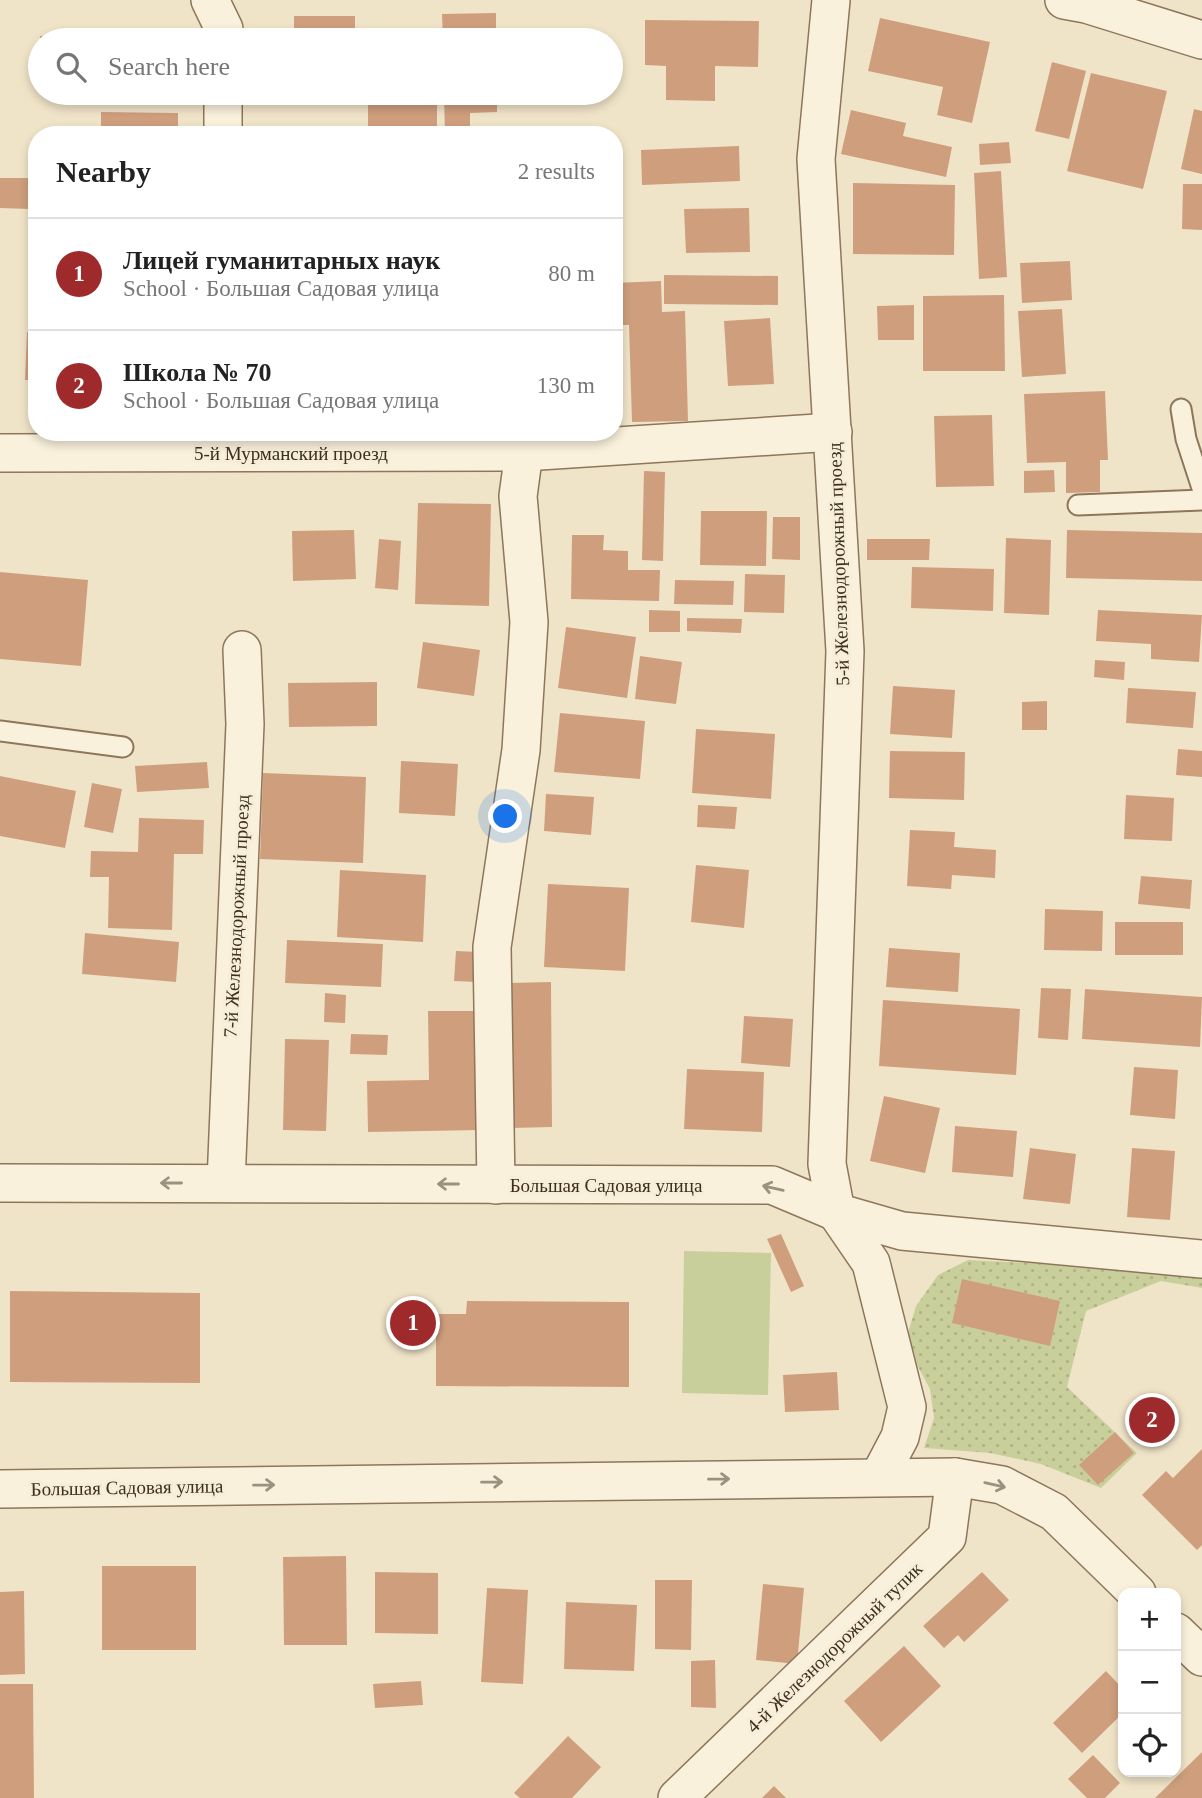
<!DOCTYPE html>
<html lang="en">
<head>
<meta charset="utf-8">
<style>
	body { margin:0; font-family:Georgia,serif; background:#f6f6f6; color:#222 }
	.controls { position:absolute; right:21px; bottom:21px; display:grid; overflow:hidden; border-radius:14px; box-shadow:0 4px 10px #0003 }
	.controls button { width:63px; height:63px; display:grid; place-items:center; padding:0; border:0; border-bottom:2px solid #e0e0e0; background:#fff; color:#222; font:35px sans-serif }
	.you { position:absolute; left:506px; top:817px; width:24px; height:24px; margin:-18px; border:5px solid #fff; border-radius:50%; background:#1a73e8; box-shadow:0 0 0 10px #1a73e833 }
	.badge { display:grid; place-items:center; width:46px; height:46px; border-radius:50%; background:#9e2a2b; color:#fff; font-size:23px; font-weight:700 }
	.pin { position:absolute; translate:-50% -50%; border:4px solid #fff; box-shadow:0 2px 7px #0006 }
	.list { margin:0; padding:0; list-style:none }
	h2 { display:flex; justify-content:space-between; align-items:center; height:91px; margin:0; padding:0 28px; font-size:30px }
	h2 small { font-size:23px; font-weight:400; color:#767676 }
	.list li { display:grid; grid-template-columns:46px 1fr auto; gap:21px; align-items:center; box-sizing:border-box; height:112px; padding:0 28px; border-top:2px solid #e0e0e0 }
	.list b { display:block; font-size:26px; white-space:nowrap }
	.list p { margin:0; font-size:23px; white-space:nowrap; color:#767676 }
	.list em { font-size:23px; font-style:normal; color:#767676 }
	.icon { flex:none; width:38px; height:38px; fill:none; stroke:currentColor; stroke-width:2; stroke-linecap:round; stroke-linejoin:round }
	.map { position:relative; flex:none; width:1202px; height:1798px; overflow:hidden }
	.search { position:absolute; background:#fff; box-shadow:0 4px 10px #0003; left:28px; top:28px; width:595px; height:77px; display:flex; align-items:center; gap:18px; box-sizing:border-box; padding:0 24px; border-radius:38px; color:#767676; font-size:26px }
	.panel { position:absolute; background:#fff; box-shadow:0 4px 10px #0003; left:28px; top:126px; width:595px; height:315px; border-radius:28px }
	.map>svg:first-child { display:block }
	.grass { fill:url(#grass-dots) }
	.pitch { fill:#c9cf9b }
	.building { fill:#cf9f7d }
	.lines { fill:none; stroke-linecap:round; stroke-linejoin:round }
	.service-casing { stroke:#8d765c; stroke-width:23 }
	.minor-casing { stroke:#8d765c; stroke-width:40 }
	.service { stroke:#faf1dc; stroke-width:19 }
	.minor { stroke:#faf1dc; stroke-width:37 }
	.oneway { stroke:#9c907e }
	.labels { text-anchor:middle; stroke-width:6; stroke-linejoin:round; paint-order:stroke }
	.street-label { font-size:19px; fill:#3d2e20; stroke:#f7eed8 }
</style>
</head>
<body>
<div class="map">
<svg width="1202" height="1798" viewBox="0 0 1202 1798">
	<defs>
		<pattern id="grass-dots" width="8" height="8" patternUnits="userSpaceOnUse" patternTransform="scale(1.75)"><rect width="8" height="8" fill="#c9cf9b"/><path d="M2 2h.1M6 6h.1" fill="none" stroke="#aeb285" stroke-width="1.8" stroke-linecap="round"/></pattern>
	</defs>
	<rect width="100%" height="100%" fill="#f0e4c8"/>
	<!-- grass -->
	<path class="grass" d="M968,1260L1178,1270L1202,1273V1288L1161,1281L1086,1311L1067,1387L1137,1453L1101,1488L1041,1464L990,1453L924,1448L934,1418L930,1389L905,1343L916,1306L938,1275Z"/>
	<!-- pitch -->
	<path class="pitch" d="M684,1251L771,1253L768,1395L682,1393Z"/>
	<!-- building -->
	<g class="building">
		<path d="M496,13V40H443L442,14Z"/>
		<rect x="294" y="16" width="61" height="24"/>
		<path d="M880,18L990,42L972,123L937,115L943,87L868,71Z"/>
		<path d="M645,20L759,21L758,67L715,66V101L666,100V66L645,65Z"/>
		<path d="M129,34V40H40V36Z"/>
		<path d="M1052,62L1086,71L1069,139L1035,131Z"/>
		<path d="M1091,73L1167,91L1143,189L1067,171Z"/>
		<rect x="294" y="93" width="61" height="7"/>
		<rect x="368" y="93" width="69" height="42"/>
		<path d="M444,93H497V112L470,113V135H445Z"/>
		<path d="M1194,109L1202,111V174L1181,169Z"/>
		<path d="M851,110L906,123L903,136L952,147L946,177L841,154Z"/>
		<path d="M101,112L178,113V135H101Z"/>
		<path d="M1009,142L1011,163L980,165L979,144Z"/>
		<path d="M739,146L740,181L642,185L641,150Z"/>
		<path d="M1001,171L1007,277L979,279L974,173Z"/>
		<path d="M0,178H29V209L0,208Z"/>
		<path d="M853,183L955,185L954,255L853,254Z"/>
		<path d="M1183,184H1202V230L1182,229Z"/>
		<path d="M749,208L750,252L686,253L684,209Z"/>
		<path d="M29,253H37V272L29,273Z"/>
		<path d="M1070,261L1072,300L1022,303L1020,263Z"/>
		<path d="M664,275L778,276V305L664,304Z"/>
		<path d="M661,281L662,312L685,311L688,421L632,422L629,325H614V283Z"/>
		<path d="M1004,295L1005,371H923V296Z"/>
		<path d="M914,305V340H878L877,306Z"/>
		<path d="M1062,309L1066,374L1022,377L1018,311Z"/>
		<path d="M770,318L774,384L728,386L724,321Z"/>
		<path d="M27,332H37V380H25Z"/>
		<path d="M1105,391L1108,460H1100V492L1066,493V462L1027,463L1024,394Z"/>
		<path d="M992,415L994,486L936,487L934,416Z"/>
		<path d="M1054,470L1055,492L1024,493V471Z"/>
		<path d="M644,471L665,472L663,561L642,560Z"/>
		<path d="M418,503L491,504L489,606L415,604Z"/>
		<path d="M701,511H767L766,566L700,565Z"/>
		<path d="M773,517H800V560L772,559Z"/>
		<path d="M354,530L356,579L293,581L292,531Z"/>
		<path d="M1067,530L1202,533V581L1066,578Z"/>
		<path d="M572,535H604L603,550L628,551V570H660L659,601L571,599Z"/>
		<path d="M1006,538L1051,540L1049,615L1004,613Z"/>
		<path d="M379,539L401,541L398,590L375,588Z"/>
		<path d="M867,539H930L929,560H867Z"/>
		<path d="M912,567L994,569L993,611L911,608Z"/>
		<path d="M0,572L88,580L81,666L0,659Z"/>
		<path d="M745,574L785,575L784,613L744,612Z"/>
		<path d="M675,580L734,581L733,605L674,604Z"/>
		<path d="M649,610L680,611V632H649Z"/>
		<path d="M1098,610L1202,615L1199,662L1151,659V644L1096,641Z"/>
		<path d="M687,618L742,619L741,633L687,631Z"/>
		<path d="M566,627L636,637L627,698L558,688Z"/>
		<path d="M423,642L480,650L474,696L417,688Z"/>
		<path d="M640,656L682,662L676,704L635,699Z"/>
		<path d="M1095,660L1125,662L1124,680L1094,677Z"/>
		<path d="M377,682V726L289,727L288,683Z"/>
		<path d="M893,686L955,690L952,738L890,734Z"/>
		<path d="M1128,688L1196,692L1193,728L1126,723Z"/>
		<path d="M1047,701V730H1022V702Z"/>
		<path d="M560,713L645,721L640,779L554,772Z"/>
		<path d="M696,729L775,734L771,799L692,793Z"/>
		<path d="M1178,749L1202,751V777L1176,775Z"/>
		<path d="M890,751L965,752L964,800L889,798Z"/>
		<path d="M401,761L458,764L455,816L399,813Z"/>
		<path d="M207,762L209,788L137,792L135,766Z"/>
		<path d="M263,773L366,777L363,863L260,859Z"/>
		<path d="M0,776L76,791L65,848L0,836Z"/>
		<path d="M92,783L122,789L113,833L84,827Z"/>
		<path d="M546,794L594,797L591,835L544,831Z"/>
		<path d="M1126,795L1174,798L1172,841L1124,839Z"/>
		<path d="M698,805L737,807L735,829L697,827Z"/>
		<path d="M139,818L204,820L203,854H174L172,930L108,928L109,877H90L91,851L138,852Z"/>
		<path d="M910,830L955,832L954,847L996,850L995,878L952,875L951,889L907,886Z"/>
		<path d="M696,865L749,870L744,928L691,922Z"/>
		<path d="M340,870L426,875L423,942L337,937Z"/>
		<path d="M1141,876L1192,880L1190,909L1138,904Z"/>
		<path d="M548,884L629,888L625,971L544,967Z"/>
		<path d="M1045,909L1103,911L1102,951L1044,950Z"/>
		<rect x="1115" y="922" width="68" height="33"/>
		<path d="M85,933L179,942L176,982L82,974Z"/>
		<path d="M287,940L383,944L381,987L285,983Z"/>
		<path d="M889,948L960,953L958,992L886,987Z"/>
		<path d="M456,951L479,952L476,982L454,981Z"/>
		<path d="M551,982L552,1127L511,1128L509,983Z"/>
		<path d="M1041,988L1071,989L1068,1040L1038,1038Z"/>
		<path d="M1085,989L1202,997L1200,1047L1082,1039Z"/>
		<path d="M325,993L346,995L345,1023L324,1022Z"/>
		<path d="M883,1000L1020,1009L1016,1075L879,1066Z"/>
		<path d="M428,1011H480L482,1130L368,1132L367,1081L429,1080Z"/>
		<path d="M744,1016L793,1019L790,1067L741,1063Z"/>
		<path d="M351,1034L388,1035L387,1055L350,1054Z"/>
		<path d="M285,1039L329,1040L326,1131L283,1130Z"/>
		<path d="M1134,1067L1178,1070L1175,1119L1130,1115Z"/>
		<path d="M687,1069L764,1072L762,1132L684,1129Z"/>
		<path d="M884,1096L940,1108L925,1173L870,1161Z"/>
		<path d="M955,1126L1017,1131L1013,1177L952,1172Z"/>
		<path d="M1030,1148L1076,1154L1070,1204L1023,1199Z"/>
		<path d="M1132,1148L1175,1151L1170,1220L1127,1217Z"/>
		<path d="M781,1234L804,1286L791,1292L767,1239Z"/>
		<path d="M962,1279L1060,1301L1050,1346L952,1323Z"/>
		<path d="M10,1291L200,1293V1383L10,1382Z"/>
		<path d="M467,1301L629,1302V1387L436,1386V1314H466Z"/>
		<path d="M837,1372L839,1410L785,1412L783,1375Z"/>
		<path d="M1115,1432L1134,1453L1098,1485L1079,1465Z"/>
		<path d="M1202,1449V1545L1197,1550L1142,1495L1166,1471L1173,1478Z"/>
		<path d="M346,1556L347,1645H284L283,1557Z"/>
		<rect x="102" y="1566" width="94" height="84"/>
		<path d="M375,1572L438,1573V1634L375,1633Z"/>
		<path d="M982,1572L1009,1600L964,1642L958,1635L944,1648L923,1626Z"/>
		<path d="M655,1580H692L691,1650L655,1649Z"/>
		<path d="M763,1584L804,1588L797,1664L756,1660Z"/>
		<path d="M487,1588L528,1590L523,1684L481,1682Z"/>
		<path d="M24,1591L25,1674L0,1675V1592Z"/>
		<path d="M566,1602L637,1605L634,1671L564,1669Z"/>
		<path d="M904,1646L941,1686L881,1742L844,1701Z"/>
		<path d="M715,1660L716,1708L691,1707V1661Z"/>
		<path d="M1106,1671L1123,1689V1713L1082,1753L1053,1723Z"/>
		<path d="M421,1681L423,1705L375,1708L373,1684Z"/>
		<path d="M0,1684H33L34,1798H0Z"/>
		<path d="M568,1736L601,1767L572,1798H520L514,1793Z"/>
		<path d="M1202,1752V1798H1155Z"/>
		<path d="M1093,1755L1120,1783L1105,1798H1087L1068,1779Z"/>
		<path d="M774,1786L786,1798H762Z"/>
	</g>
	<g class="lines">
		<!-- service casing -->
		<g class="service-casing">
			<g id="service">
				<path d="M1181,409L1186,439L1202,488"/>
				<path d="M1078,505L1202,500"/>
				<path d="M0,731L123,747"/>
			</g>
		</g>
		<!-- minor casing -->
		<g class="minor-casing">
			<g id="minor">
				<path d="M210,0L224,29L223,40"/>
				<path d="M831,0L816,159L845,651L827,1164L836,1212L871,1263L907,1407L900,1437L879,1477"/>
				<path d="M1064,0L1086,4L1202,40"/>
				<path d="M223,135V93"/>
				<path d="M0,453L524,452L833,432"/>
				<path d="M0,1183L772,1185L836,1212L902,1231L1202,1259"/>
				<path d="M226,1183L245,724L242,650"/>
				<path d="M496,1185L492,947L521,750L529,622L518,496L524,452"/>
				<path d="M0,1489L955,1477L1002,1485L1054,1512L1137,1593"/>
				<path d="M1176,1632L1202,1657"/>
				<path d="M677,1798L947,1537L955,1477"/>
			</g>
		</g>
		<!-- service -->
		<use href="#service" class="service"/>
		<!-- minor -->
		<use href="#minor" class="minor"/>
	</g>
	<!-- one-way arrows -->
	<defs><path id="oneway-shaft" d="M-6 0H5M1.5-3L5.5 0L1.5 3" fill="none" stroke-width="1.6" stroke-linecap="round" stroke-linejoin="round" transform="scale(1.75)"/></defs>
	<g class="oneway">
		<use href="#oneway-shaft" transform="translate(171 1183) rotate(-180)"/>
		<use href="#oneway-shaft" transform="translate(448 1184) rotate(-180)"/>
		<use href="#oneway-shaft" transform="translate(773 1188) rotate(-167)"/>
		<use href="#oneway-shaft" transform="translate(719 1479) rotate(-1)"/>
		<use href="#oneway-shaft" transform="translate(492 1482) rotate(-1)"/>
		<use href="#oneway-shaft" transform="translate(264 1485) rotate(-1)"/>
		<use href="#oneway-shaft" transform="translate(995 1485) rotate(13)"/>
	</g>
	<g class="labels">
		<!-- street labels -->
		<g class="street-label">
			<text x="291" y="460">5-й Мурманский проезд</text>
			<text transform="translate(838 564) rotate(-92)" y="7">5-й Железнодорожный проезд</text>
			<text transform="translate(236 916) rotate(-87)" y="7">7-й Железнодорожный проезд</text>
			<text x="606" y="1192">Большая Садовая улица</text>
			<text transform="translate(127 1487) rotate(-1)" y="7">Большая Садовая улица</text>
			<text transform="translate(834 1647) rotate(-44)" y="7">4-й Железнодорожный тупик</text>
		</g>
	</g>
</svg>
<div class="controls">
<button>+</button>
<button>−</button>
<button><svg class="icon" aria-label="locate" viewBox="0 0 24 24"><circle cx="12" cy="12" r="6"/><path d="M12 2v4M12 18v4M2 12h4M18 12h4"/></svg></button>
</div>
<div class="you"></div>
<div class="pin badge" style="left:413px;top:1323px">1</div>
<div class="pin badge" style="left:1152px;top:1420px">2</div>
<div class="search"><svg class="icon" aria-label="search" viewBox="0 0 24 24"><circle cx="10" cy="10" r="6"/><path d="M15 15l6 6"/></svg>Search here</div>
<section class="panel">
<h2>Nearby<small>2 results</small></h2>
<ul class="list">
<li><span class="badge">1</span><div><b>Лицей гуманитарных наук</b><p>School · Большая Садовая улица</p></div><em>80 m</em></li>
<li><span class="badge">2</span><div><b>Школа № 70</b><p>School · Большая Садовая улица</p></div><em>130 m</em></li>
</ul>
</section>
</div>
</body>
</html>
